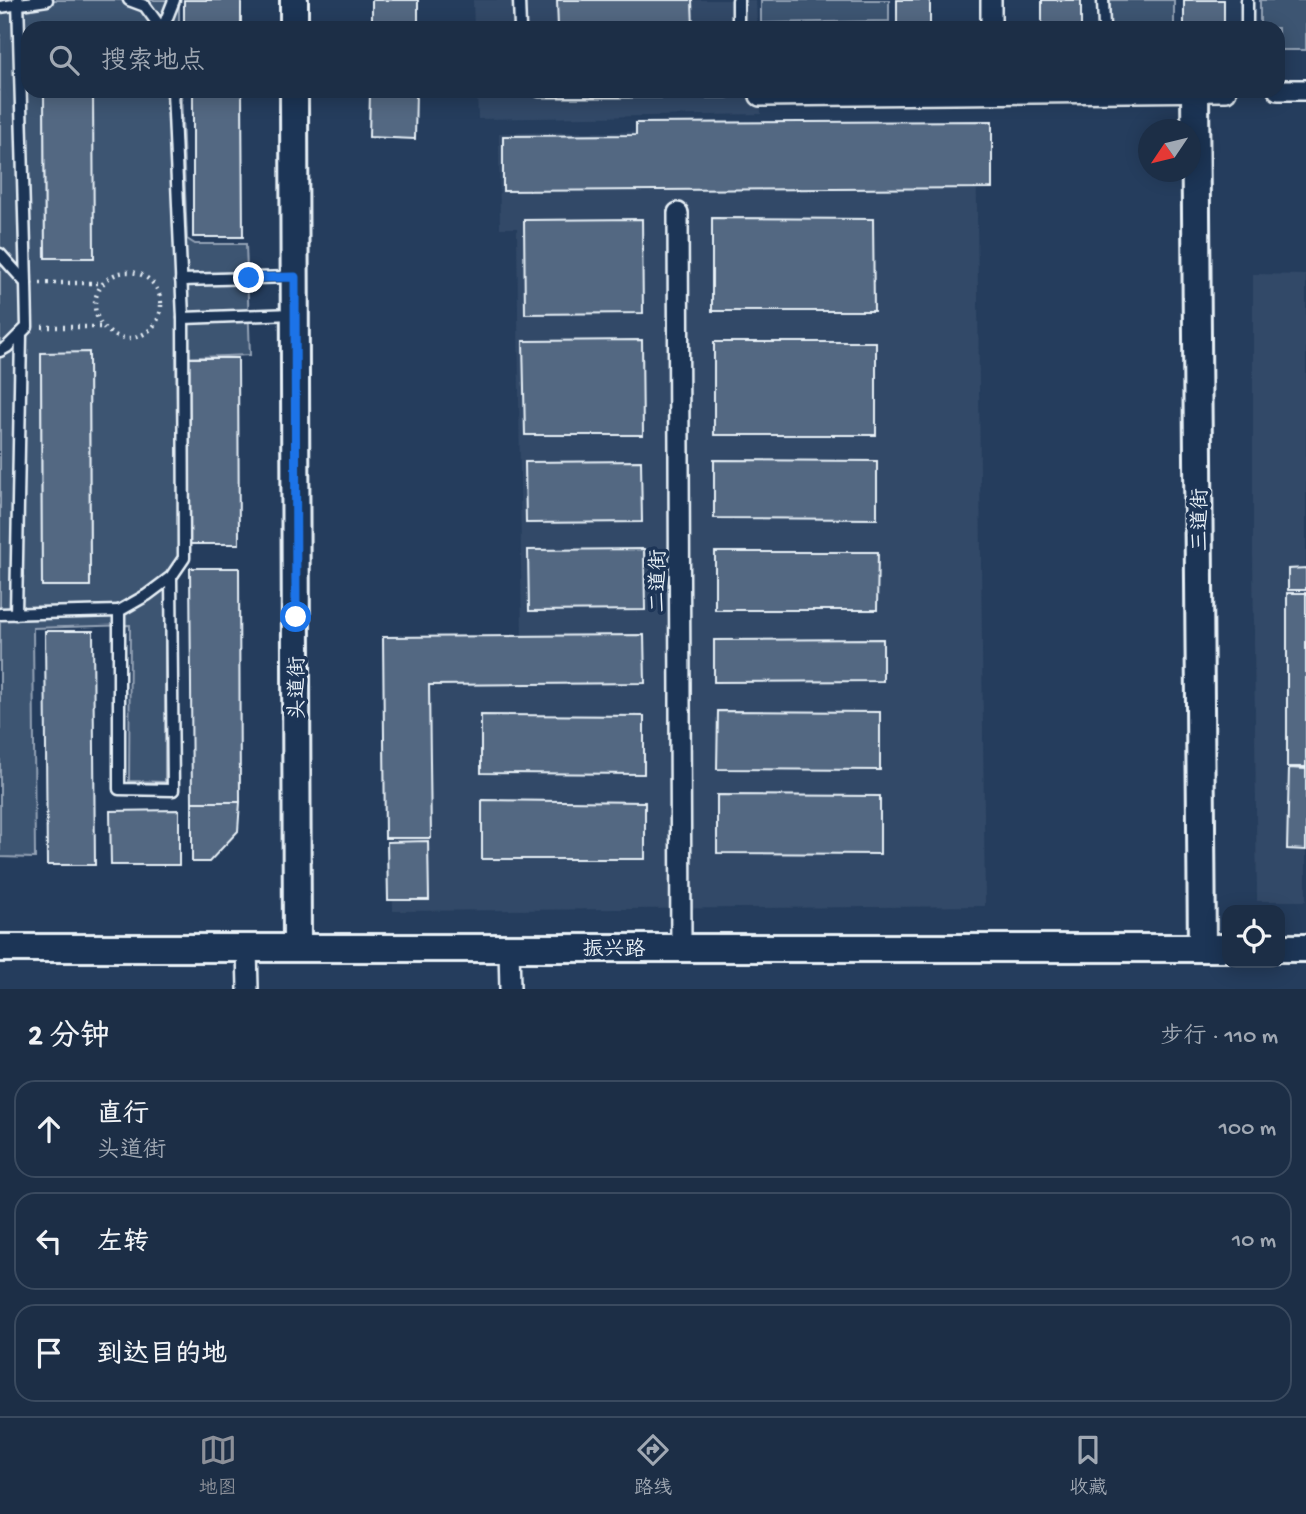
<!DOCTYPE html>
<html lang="zh">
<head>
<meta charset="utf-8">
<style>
	body { margin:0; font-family:"Gochi Hand","LXGW WenKai TC",sans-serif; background:#293a51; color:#f1f3f6 }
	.controls { position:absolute; right:21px; bottom:21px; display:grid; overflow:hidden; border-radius:14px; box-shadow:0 4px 18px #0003 }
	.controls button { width:63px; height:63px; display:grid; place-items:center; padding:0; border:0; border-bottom:2px solid #3a4a5f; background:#1c2e46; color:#f1f3f6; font:35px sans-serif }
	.compass { position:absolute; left:1138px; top:119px; width:63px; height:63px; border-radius:50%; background:#1c2e46; box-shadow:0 4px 18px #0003; rotate:235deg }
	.stop { position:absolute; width:21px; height:21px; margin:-16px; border:5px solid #1a73e8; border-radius:50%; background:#fff }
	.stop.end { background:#1a73e8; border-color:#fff; box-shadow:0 2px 7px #0008 }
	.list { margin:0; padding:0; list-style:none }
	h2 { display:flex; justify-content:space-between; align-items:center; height:91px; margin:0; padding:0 28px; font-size:30px }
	h2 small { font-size:23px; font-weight:400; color:#a0a8b3 }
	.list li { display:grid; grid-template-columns:46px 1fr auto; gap:21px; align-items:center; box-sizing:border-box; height:98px; margin:0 14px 14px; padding:0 14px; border:2px solid #3a4a5f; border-radius:21px }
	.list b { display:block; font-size:26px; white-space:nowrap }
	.list p { margin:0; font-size:23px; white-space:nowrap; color:#a0a8b3 }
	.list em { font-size:23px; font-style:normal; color:#a0a8b3 }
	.icon { flex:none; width:38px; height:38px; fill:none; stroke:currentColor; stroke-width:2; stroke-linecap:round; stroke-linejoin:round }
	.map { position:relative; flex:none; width:1306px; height:989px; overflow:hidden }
	.search { position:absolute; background:#1c2e46; box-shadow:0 4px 18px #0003; left:21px; right:21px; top:21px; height:77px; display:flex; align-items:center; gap:18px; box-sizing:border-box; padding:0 24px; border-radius:21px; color:#a0a8b3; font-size:26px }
	.sheet { height:427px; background:#1c2e46 }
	nav { display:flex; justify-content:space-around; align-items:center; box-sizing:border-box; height:98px; border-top:2px solid #3a4a5f; background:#1c2e46; font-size:19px; color:#a0a8b3 }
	nav a { display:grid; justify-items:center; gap:4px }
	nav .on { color:#8c9099 }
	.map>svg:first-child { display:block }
	.built { fill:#334a68 }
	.green { fill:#3e5472; stroke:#93a2b5; stroke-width:2; fill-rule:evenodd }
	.building { fill:#536782; stroke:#e8f1f8; stroke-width:2 }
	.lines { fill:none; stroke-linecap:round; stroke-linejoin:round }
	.lane-casing { stroke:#e8f1f8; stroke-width:15 }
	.street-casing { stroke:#e8f1f8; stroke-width:24 }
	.secondary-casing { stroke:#e8f1f8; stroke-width:32 }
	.path { stroke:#e8f1f8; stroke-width:4.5; stroke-dasharray:2 5; stroke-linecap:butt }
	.lane { stroke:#1d3557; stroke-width:10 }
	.street { stroke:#1d3557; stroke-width:19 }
	.secondary { stroke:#1d3557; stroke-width:26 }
	.route { stroke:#1a73e8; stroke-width:9 }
	.labels { text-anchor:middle; stroke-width:7; stroke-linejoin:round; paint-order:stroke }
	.street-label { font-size:21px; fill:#e8f1f8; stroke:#1d3557 }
</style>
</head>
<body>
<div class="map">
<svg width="1306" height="989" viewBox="0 0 1306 989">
	<rect width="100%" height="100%" fill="#253d5d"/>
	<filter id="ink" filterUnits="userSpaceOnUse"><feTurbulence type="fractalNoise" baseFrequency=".0143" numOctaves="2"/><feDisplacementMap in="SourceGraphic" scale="14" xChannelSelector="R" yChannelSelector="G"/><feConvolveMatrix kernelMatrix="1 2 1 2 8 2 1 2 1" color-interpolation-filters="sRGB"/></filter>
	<g filter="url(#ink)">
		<!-- built -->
		<g class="built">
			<path d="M473,0H756L757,28H474Z"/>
			<path d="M477,91H760L761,114L478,119Z"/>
			<path d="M976,128L985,906L393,911L389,642L522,640L517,228H500L499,133Z"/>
			<path d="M1253,274L1306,275V901H1257L1253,549Z"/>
		</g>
		<!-- green -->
		<g class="green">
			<path d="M0,0H179V28H92L91,25H45L44,28H28V91H44L45,258H93V91H181L187,239L195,244H246L250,355L176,358L179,552L165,593V782L129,781L130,625L33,628L35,858L0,857ZM41,353H89L90,586L42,585Z"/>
			<path d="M761,0H889V21L761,23Z"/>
			<rect x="1110" y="0" width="64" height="28"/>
			<path d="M1260,0H1306V50H1278V28H1260Z"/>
		</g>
		<!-- building -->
		<g class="building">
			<path d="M184,0H241V28L184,27Z"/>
			<rect x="372" y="0" width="46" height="28"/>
			<path d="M557,0H692L693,28H558Z"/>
			<rect x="897" y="0" width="33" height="28"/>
			<rect x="1042" y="0" width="39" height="28"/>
			<rect x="1184" y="0" width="40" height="28"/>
			<rect x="44" y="25" width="48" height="3"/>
			<path d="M44,91H93L94,258H45Z"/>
			<path d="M193,91H242L243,237H193Z"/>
			<path d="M370,91H416L415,139L369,137Z"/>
			<path d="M992,121V188L503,191V136L636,135V123Z"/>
			<path d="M712,218L873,219L874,311H712Z"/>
			<path d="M642,219L643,313L525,314L524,220Z"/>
			<path d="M642,340L643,435H525L523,341Z"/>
			<rect x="714" y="342" width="162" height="93"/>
			<path d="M89,352L90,586H42L41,353Z"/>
			<path d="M189,358H238L239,544H189Z"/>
			<path d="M714,460L877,461V519L714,518Z"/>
			<path d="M641,461L642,522L526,523L525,462Z"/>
			<path d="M644,549L645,610L529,611L528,550Z"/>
			<path d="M715,552H878L877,610H715Z"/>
			<path d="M190,568H239L240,802H192Z"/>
			<path d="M1306,568V590H1288V569Z"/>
			<rect x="1287" y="593" width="19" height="174"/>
			<path d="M45,631H93L95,865H47Z"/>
			<path d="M644,635L645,683L429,685L431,838H385L383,637Z"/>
			<path d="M883,639V681L714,682V640Z"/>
			<path d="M718,711L880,712V770L717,769Z"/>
			<path d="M481,715L644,716V774L481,773Z"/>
			<path d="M1289,768L1306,769V850L1287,849Z"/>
			<path d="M717,795L880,796V854L717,853Z"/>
			<path d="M482,800L645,802V859H482Z"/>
			<path d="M192,802H240L238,831L209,862H192Z"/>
			<path d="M179,810V865H111L110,811Z"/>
			<path d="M428,841L429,900H388L387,842Z"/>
		</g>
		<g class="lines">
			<!-- lane casing -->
			<g class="lane-casing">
				<g id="lane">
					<path d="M18,0L26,283"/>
					<path d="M129,0L145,6L161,28"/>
					<path d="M519,0L520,28"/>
					<path d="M738,0V28"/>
					<path d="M1103,0L1104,28"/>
					<path d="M1247,0V28"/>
					<path d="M0,7L47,0"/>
					<path d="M163,28L174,0"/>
					<path d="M539,91H727"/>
					<path d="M0,254L26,283L27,327L7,347L0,351"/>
					<path d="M181,280L292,277"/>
					<path d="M183,318L294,314"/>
					<path d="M171,577L173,790L119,789V611L147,595L171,577L184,558L183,318L173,91"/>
					<path d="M0,614L119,611"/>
					<path d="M16,614L21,334"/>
				</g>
			</g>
			<!-- street casing -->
			<g class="street-casing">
				<g id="street">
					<path d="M991,0V28"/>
					<path d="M1278,90H1306"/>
					<path d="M760,96L1226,91"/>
					<path d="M678,213L681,948"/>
					<path d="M247,948L248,989"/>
					<path d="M509,948L510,989"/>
				</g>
			</g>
			<!-- secondary casing -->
			<g class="secondary-casing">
				<g id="secondary">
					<path d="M294,0V28"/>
					<path d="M294,91L297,948"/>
					<path d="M1195,91L1202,948"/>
					<path d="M0,948H1227"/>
					<path d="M1280,948H1306"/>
				</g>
			</g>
			<!-- path -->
			<g class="path">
				<circle cx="128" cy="305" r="33"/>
				<path d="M40,283H101"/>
				<path d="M42,327H103"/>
			</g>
			<!-- lane -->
			<use href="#lane" class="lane"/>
			<!-- street -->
			<use href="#street" class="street"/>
			<!-- secondary -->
			<use href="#secondary" class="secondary"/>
		</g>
	</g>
	<g class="lines" filter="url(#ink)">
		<!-- route -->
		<path class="route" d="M249,278L295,277L296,617"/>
	</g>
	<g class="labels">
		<!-- street labels -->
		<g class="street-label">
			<text transform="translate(1199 520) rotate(-90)" y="7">三道街</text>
			<text transform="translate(657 581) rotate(-90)" y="7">二道街</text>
			<text transform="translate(296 688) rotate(-90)" y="7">头道街</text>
			<text x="614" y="955">振兴路</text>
		</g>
	</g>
</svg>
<div class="controls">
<button><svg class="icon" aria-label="locate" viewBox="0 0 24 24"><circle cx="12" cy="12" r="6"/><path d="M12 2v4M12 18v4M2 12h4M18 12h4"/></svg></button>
</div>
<svg class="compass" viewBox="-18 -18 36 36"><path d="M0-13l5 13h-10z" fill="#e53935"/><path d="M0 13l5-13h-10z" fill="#a0a8b3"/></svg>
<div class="stop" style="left:296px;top:617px"></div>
<div class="stop end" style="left:249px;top:278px"></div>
<div class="search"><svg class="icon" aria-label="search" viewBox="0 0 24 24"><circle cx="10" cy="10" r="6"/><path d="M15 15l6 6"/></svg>搜索地点</div>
</div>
<section class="sheet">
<h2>2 分钟<small>步行 · 110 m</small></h2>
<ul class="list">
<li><svg class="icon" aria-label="ahead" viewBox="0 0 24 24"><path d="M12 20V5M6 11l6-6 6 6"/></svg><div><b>直行</b><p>头道街</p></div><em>100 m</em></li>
<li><svg class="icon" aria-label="left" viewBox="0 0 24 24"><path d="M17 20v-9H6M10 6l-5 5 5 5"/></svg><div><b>左转</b></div><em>10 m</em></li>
<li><svg class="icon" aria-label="arrive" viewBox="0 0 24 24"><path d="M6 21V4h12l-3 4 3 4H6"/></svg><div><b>到达目的地</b></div></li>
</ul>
</section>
<nav>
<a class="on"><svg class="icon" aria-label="map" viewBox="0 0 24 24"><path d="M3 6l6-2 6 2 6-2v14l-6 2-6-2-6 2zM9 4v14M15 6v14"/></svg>地图</a>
<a><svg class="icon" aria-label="directions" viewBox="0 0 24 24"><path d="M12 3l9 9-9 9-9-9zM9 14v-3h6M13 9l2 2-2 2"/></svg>路线</a>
<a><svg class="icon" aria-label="saved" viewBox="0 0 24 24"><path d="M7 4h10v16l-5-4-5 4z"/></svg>收藏</a>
</nav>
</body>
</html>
